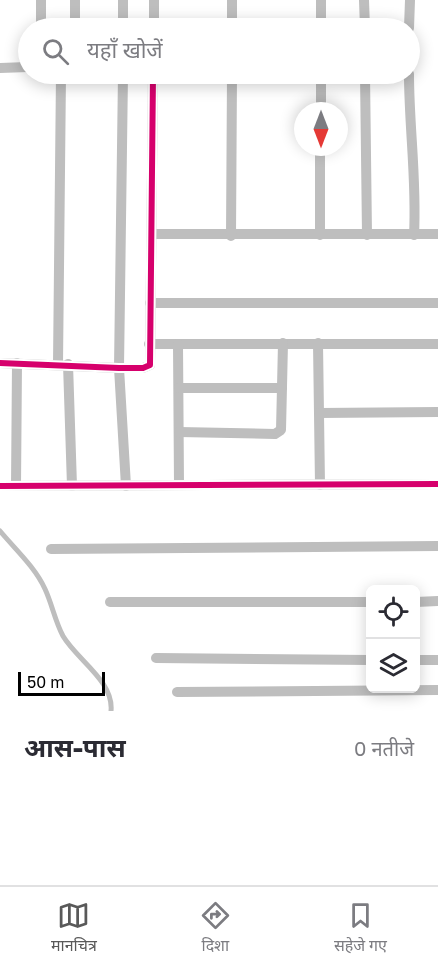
<!DOCTYPE html>
<html lang="hi">
<head>
<meta charset="utf-8">
<style>
	body { margin:0; font-family:"Golos Text","Noto Sans Devanagari",sans-serif; background:#f2f2f3; color:#2b2b33 }
	.controls { position:absolute; right:18px; bottom:18px; display:grid; overflow:hidden; border-radius:9px; box-shadow:0 3px 15px #0003 }
	.controls button { width:54px; height:54px; display:grid; place-items:center; padding:0; border:0; border-bottom:2px solid #e1e1e2; background:#fff; color:#2b2b33; font:30px sans-serif }
	.compass { position:absolute; left:294px; top:102px; width:54px; height:54px; border-radius:50%; background:#fff; box-shadow:0 3px 15px #0003; rotate:180deg }
	.scale { position:absolute; left:18px; bottom:15px; width:87px; box-sizing:border-box; padding-left:6px; border:3px solid #000; border-top:0; font-size:16px; line-height:21px; white-space:nowrap; color:#000; -webkit-text-stroke:4px #fff; paint-order:stroke }
	.list { margin:0; padding:0; list-style:none }
	h2 { display:flex; justify-content:space-between; align-items:center; height:78px; margin:0; padding:0 24px; font-size:26px }
	h2 small { font-size:20px; font-weight:400; color:#7c7c81 }
	.icon { flex:none; width:33px; height:33px; fill:none; stroke:currentColor; stroke-width:2; stroke-linecap:round; stroke-linejoin:round }
	.map { position:relative; flex:none; width:438px; height:711px; overflow:hidden }
	.search { position:absolute; background:#fff; box-shadow:0 3px 15px #0003; left:18px; right:18px; top:18px; height:66px; display:flex; align-items:center; gap:15px; box-sizing:border-box; padding:0 21px; border-radius:33px; color:#7c7c81; font-size:22px }
	.sheet { height:174px; background:#fff }
	nav { display:flex; justify-content:space-around; align-items:center; box-sizing:border-box; height:84px; border-top:2px solid #e1e1e2; background:#fff; font-size:16px; color:#7c7c81 }
	nav a { display:grid; justify-items:center; gap:3px }
	nav .on { color:#595959 }
	.map>svg:first-child { display:block }
	.lines { fill:none; stroke-linecap:round; stroke-linejoin:round }
	.lane { stroke:#bebebe; stroke-width:5 }
	.street { stroke:#bebebe; stroke-width:10 }
	.cycleway-casing { stroke:#fff; stroke-width:10 }
	.cycleway { stroke:#d6006c; stroke-width:6 }
</style>
</head>
<body>
<div class="map">
<svg width="438" height="711" viewBox="0 0 438 711">
	<rect width="100%" height="100%" fill="#fff"/>
	<g class="lines">
		<!-- lane -->
		<path class="lane" d="M0,531C15,549 35,567 45,589C52,604 55,621 63,636C77,660 114,681 111,711"/>
		<!-- street -->
		<g class="street">
			<path d="M75,0V28"/>
			<path d="M123,0V28"/>
			<path d="M321,0V28"/>
			<path d="M364,0L365,28"/>
			<path d="M41,28V0"/>
			<path d="M154,28V0"/>
			<path d="M232,28V0"/>
			<path d="M409,28L410,0"/>
			<path d="M0,68L28,67"/>
			<path d="M123,74L119,368L126,486"/>
			<path d="M365,74L367,235"/>
			<path d="M409,74C409,127 417,181 414,235"/>
			<path d="M321,111V74"/>
			<path d="M320,147V235"/>
			<path d="M152,234H438"/>
			<path d="M231,236L232,74"/>
			<path d="M150,303H438"/>
			<path d="M318,343L320,485"/>
			<path d="M149,344H438"/>
			<path d="M178,344L179,485"/>
			<path d="M0,363L119,368H143L150,365L153,74"/>
			<path d="M58,364L61,74"/>
			<path d="M68,364L72,486"/>
			<path d="M179,388H282"/>
			<path d="M319,413L438,412"/>
			<path d="M179,432L275,434L281,430L283,343"/>
			<path d="M0,486L438,484"/>
			<path d="M16,486L17,363"/>
			<path d="M51,549L438,546"/>
			<path d="M110,602H370"/>
			<path d="M416,602L438,601"/>
			<path d="M156,658L370,660"/>
			<path d="M416,660H438"/>
			<path d="M177,692L438,690"/>
		</g>
		<!-- cycleway casing -->
		<g class="cycleway-casing">
			<g id="cycleway">
				<path d="M0,363L119,368H143L150,365L153,74"/>
				<path d="M0,486L438,484"/>
			</g>
		</g>
		<!-- cycleway -->
		<use href="#cycleway" class="cycleway"/>
	</g>
</svg>
<div class="controls">
<button><svg class="icon" aria-label="locate" viewBox="0 0 24 24"><circle cx="12" cy="12" r="6"/><path d="M12 2v4M12 18v4M2 12h4M18 12h4"/></svg></button>
<button><svg class="icon" aria-label="layers" viewBox="0 0 24 24"><path d="M12 4l9 5-9 5-9-5zM3 14l9 5 9-5"/></svg></button>
</div>
<svg class="compass" viewBox="-18 -18 36 36"><path d="M0-13l5 13h-10z" fill="#e53935"/><path d="M0 13l5-13h-10z" fill="#7c7c81"/></svg>
<div class="scale">50 m</div>
<div class="search"><svg class="icon" aria-label="search" viewBox="0 0 24 24"><circle cx="10" cy="10" r="6"/><path d="M15 15l6 6"/></svg>यहाँ खोजें</div>
</div>
<section class="sheet">
<h2>आस-पास<small>0 नतीजे</small></h2>
<ul class="list">
</ul>
</section>
<nav>
<a class="on"><svg class="icon" aria-label="map" viewBox="0 0 24 24"><path d="M3 6l6-2 6 2 6-2v14l-6 2-6-2-6 2zM9 4v14M15 6v14"/></svg>मानचित्र</a>
<a><svg class="icon" aria-label="directions" viewBox="0 0 24 24"><path d="M12 3l9 9-9 9-9-9zM9 14v-3h6M13 9l2 2-2 2"/></svg>दिशा</a>
<a><svg class="icon" aria-label="saved" viewBox="0 0 24 24"><path d="M7 4h10v16l-5-4-5 4z"/></svg>सहेजे गए</a>
</nav>
</body>
</html>
